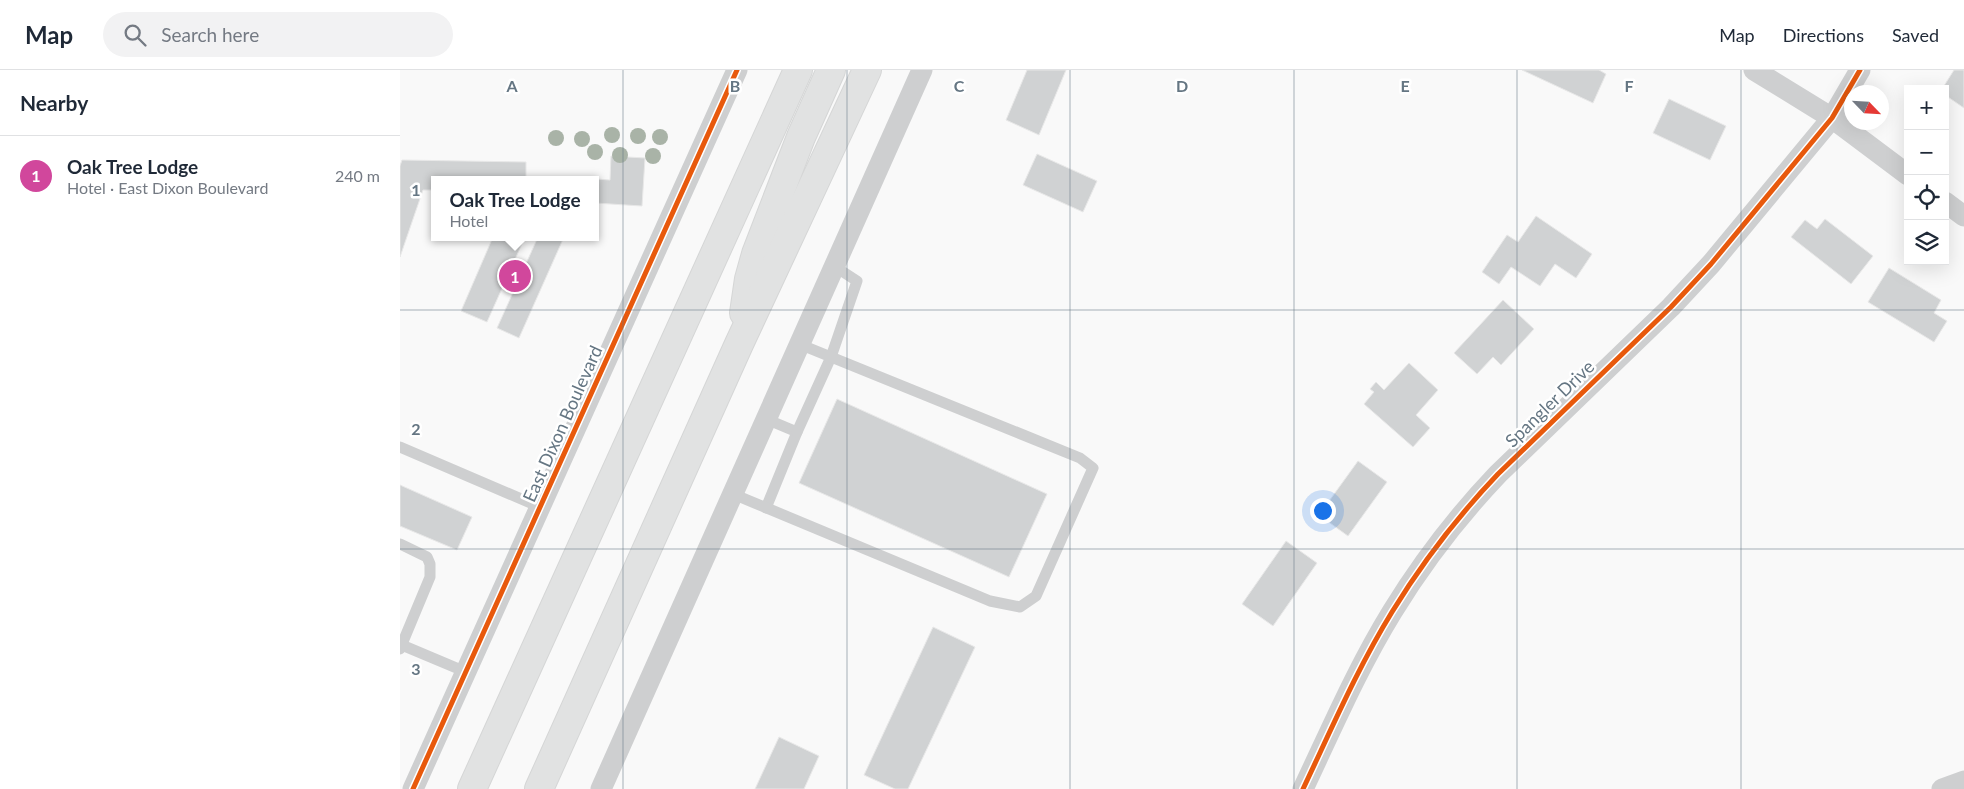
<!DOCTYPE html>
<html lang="en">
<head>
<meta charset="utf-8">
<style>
	body { margin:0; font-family:Lato,sans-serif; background:#f2f2f3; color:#1f2937 }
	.controls { position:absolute; right:15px; top:15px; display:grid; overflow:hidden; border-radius:0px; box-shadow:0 5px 20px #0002 }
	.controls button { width:45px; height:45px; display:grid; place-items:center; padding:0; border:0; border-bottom:1px solid #e0e1e3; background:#fff; color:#1f2937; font:25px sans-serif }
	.compass { position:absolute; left:1444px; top:15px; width:45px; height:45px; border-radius:50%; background:#fff; box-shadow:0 5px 20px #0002; rotate:115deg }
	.you { position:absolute; left:922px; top:440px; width:18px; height:18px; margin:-12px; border:4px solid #fff; border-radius:50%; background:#1a73e8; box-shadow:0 0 0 8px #1a73e833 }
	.badge { display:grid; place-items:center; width:32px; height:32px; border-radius:50%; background:#1a73e8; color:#fff; font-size:16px; font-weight:700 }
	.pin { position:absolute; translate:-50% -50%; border:2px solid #fff; box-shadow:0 1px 5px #0006 }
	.popup { position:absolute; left:31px; top:106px; width:168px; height:65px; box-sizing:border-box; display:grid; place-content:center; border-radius:0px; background:#fff; filter:drop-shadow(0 1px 4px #0005); font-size:16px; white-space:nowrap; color:#747a83 }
	.popup b { font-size:19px; color:#1f2937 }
	.popup::after { content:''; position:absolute; left:50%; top:100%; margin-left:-10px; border:10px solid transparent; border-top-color:#fff }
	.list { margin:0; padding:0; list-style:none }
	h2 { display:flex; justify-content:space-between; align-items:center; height:65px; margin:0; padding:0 20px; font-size:21px }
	h2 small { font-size:16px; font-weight:400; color:#747a83 }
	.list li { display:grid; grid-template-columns:32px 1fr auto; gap:15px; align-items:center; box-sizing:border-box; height:80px; padding:0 20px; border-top:1px solid #e0e1e3 }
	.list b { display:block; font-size:19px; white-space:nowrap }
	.list p { margin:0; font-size:16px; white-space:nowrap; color:#747a83 }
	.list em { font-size:16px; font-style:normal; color:#747a83 }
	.icon { flex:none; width:28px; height:28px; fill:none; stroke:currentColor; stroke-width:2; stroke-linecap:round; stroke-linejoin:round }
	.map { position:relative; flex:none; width:1564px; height:719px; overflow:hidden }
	header { display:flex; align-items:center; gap:30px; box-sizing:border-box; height:70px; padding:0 25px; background:#fff; border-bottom:1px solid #e0e1e3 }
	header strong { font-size:24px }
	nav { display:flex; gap:28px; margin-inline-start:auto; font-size:18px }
	.search { width:350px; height:45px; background:#f2f2f3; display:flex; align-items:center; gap:12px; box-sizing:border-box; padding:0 18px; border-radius:28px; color:#747a83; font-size:19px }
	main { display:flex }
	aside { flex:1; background:#fff }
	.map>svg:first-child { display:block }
	.building { fill:#d0d2d3; stroke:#e8e8e8 }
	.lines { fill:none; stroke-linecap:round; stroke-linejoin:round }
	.trunk-casing { stroke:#d5d6d6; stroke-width:30 }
	.service { stroke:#cecfd0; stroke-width:11 }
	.minor { stroke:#cecfd0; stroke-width:21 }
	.trunk { stroke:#e1e2e2; stroke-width:28 }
	.cycleway-casing { stroke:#fff; stroke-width:8 }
	.cycleway { stroke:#e8590c; stroke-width:5 }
	.tree { fill:#a9b3a7 }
	.grid { fill:none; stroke:#657683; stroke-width:1; stroke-opacity:0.55 }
	.labels { text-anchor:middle; stroke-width:5; stroke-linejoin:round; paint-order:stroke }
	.street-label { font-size:18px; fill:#657683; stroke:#fff }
	.grid-label { font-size:16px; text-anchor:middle; font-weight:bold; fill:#657683; stroke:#fff; stroke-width:5; stroke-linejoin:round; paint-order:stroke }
</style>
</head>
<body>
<header>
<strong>Map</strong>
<div class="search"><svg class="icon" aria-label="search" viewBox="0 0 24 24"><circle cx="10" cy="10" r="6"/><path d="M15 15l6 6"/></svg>Search here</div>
<nav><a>Map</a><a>Directions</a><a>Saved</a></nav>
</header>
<main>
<aside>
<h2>Nearby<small></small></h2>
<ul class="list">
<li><span class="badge" style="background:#d1479c">1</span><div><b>Oak Tree Lodge</b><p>Hotel · East Dixon Boulevard</p></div><em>240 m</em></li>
</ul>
</aside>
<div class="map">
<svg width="1564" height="719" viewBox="0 0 1564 719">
	<rect width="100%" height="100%" fill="#f9f9f9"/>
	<!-- building -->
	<g class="building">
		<path d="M627,0H666L639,65L606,50Z"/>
		<path d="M1122,0H1199L1206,4L1193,33Z"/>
		<path d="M1554,0H1564V38L1545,25V19H1542Z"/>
		<path d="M1269,29L1326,56L1310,90L1253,63Z"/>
		<path d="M637,84L697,111L683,142L623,115Z"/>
		<path d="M211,86L245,88L242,136L195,133V110H164L165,107L210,110Z"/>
		<path d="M2,90L126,92V110H35V120H23L0,187V96Z"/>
		<path d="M1136,146L1192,184L1176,208L1155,194L1140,216L1111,197L1099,214L1082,202L1107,165L1118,172Z"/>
		<path d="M1425,149L1473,186L1451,214L1391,167L1405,150L1417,159Z"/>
		<path d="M93,167H125L87,252L61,241Z"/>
		<path d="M138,167H164L119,268L97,258Z"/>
		<path d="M1489,198L1541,230L1534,243L1547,251L1534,272L1468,232Z"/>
		<path d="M1103,230L1134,259L1101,295L1093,287L1077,304L1054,283Z"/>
		<path d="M1009,293L1038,320L1016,345L1030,358L1013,377L964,334L974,322L970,319L976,312L984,320Z"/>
		<path d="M437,329L647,424L609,507L399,413Z"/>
		<path d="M958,391L987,412L948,466L919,445Z"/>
		<path d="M0,415L72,447L57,480L0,456Z"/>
		<path d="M886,471L917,493L873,556L842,534Z"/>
		<path d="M533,557L575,577L508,719H495L464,705Z"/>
		<path d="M379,667L419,686L404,719H355Z"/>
	</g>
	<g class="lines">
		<!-- trunk casing -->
		<g class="trunk-casing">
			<g id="trunk">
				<path d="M344,243L349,209L356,184L401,67L431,0"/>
				<path d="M72,719L398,0"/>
				<path d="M139,719L339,274L467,0"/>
			</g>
		</g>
		<!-- service -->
		<g class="service">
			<path d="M366,349L397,362L366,438"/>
			<path d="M397,362L431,287L457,211L434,196"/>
			<path d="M0,377L140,437"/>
			<path d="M333,424L590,531L620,537L636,526L693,398L680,388L399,274"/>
			<path d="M0,474L27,487L30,494V507L0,579"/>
			<path d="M2,575L66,602"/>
		</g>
		<!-- minor -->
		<g class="minor">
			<path d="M1354,0L1432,48L1508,105"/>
			<path d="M1545,132L1564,146"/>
			<path d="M13,719L337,0"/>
			<path d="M201,719L522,0"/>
			<path d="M903,719C931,660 957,599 992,542C1022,493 1058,446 1098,404L1271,237L1311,194L1432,48L1460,0"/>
			<path d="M1542,719L1564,711"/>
		</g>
		<!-- trunk -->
		<use href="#trunk" class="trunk"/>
		<!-- cycleway casing -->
		<g class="cycleway-casing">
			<g id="cycleway">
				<path d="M13,719L337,0"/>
				<path d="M903,719C931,660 957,599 992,542C1022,493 1058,446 1098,404L1271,237L1311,194L1432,48L1460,0"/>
			</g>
		</g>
		<!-- cycleway -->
		<use href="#cycleway" class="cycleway"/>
	</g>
	<!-- trees -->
	<g class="tree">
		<circle cx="212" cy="65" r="8"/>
		<circle cx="238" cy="66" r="8"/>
		<circle cx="260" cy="67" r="8"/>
		<circle cx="156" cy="68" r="8"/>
		<circle cx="182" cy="69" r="8"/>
		<circle cx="195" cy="82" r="8"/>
		<circle cx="220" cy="85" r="8"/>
		<circle cx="253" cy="86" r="8"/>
	</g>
	<!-- grid -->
	<path class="grid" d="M223,0V719M447,0V719M670,0V719M894,0V719M1117,0V719M1341,0V719M0,240H1564M0,479H1564"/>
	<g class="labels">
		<!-- street labels -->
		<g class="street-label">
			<text transform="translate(1150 334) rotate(-44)" y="6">Spangler Drive</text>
			<text transform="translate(163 354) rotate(-66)" y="6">East Dixon Boulevard</text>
		</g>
	</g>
	<g class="grid-label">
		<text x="112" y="22">A</text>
		<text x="335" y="22">B</text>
		<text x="559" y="22">C</text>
		<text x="782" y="22">D</text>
		<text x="1005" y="22">E</text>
		<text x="1229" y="22">F</text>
		<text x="16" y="126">1</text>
		<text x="16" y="365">2</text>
		<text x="16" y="605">3</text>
	</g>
</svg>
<div class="controls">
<button>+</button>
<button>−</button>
<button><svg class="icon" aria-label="locate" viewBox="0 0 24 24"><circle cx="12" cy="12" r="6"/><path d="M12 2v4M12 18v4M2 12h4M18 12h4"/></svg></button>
<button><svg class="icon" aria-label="layers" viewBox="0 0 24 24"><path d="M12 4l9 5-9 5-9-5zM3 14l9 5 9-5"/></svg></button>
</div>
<svg class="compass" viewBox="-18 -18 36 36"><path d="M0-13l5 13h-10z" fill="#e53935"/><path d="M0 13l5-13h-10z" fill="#747a83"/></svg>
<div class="you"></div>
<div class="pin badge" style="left:115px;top:206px;background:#d1479c">1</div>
<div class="popup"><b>Oak Tree Lodge</b>Hotel</div>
</div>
</main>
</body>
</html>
